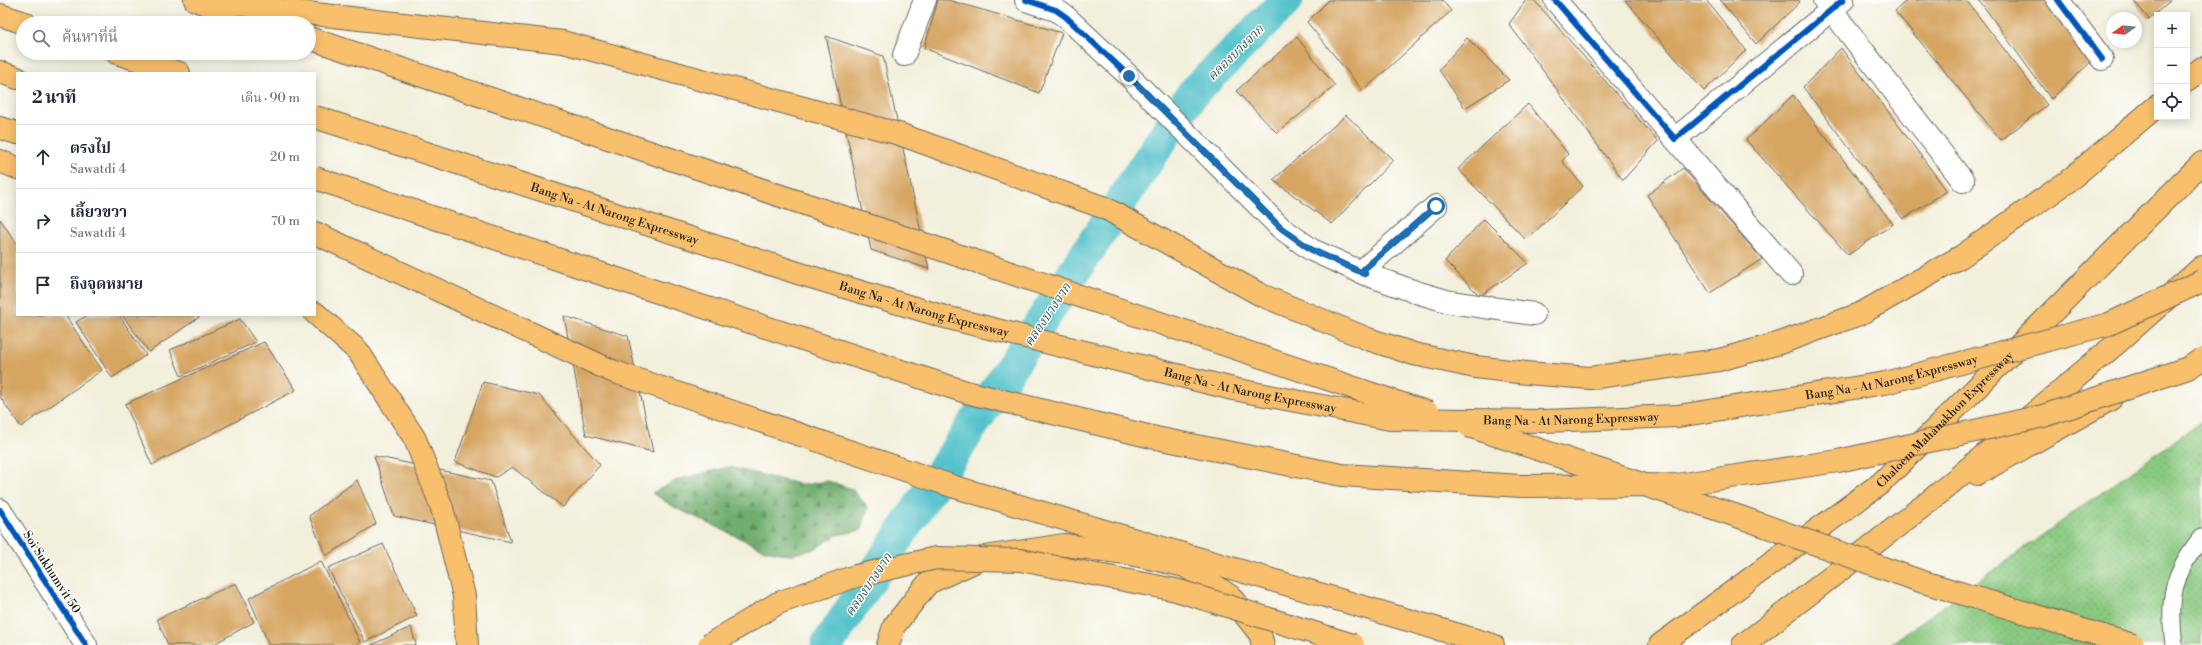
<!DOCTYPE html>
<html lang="th">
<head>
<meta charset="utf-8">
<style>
	body { margin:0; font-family:"Libre Bodoni","Noto Serif Thai",serif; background:#f2f2f3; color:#1f2937 }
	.controls { position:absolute; right:12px; top:12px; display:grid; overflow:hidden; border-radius:0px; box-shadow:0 2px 10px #0003 }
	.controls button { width:36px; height:36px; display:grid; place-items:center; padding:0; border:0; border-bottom:1px solid #e0e1e3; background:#fff; color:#1f2937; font:20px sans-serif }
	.compass { position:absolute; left:2106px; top:12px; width:36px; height:36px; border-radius:50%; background:#fff; box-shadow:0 2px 10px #0003; rotate:255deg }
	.stop { position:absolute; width:12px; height:12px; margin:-9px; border:3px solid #1f6fb2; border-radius:50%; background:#fff }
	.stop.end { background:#1f6fb2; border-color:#fff; box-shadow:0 1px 4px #0008 }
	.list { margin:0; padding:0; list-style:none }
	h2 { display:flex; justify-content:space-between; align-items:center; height:52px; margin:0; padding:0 16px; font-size:17px }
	h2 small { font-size:13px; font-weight:400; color:#747a83 }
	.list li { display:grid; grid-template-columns:26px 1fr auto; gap:12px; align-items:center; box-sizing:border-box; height:64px; padding:0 16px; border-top:1px solid #e0e1e3 }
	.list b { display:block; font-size:15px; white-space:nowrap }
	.list p { margin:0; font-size:13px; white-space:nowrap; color:#747a83 }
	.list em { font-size:13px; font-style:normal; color:#747a83 }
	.icon { flex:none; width:22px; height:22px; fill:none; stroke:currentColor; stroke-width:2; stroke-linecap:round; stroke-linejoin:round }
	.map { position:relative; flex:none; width:2202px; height:645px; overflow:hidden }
	.search { position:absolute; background:#fff; box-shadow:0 2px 10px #0003; left:16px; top:16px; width:300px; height:44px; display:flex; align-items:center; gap:10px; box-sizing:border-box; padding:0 14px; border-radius:22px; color:#747a83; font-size:15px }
	.panel { position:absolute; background:#fff; box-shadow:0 2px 10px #0003; left:16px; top:72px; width:300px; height:244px; border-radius:0px }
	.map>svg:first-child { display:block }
	.grass { fill:url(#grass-dots); stroke:#53724e }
	.forest { fill:url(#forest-firs); stroke:#466445 }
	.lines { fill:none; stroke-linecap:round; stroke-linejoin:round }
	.canal { stroke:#56c3cc; stroke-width:33 }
	.building { fill:#d6a562 }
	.service-casing { stroke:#67665f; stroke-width:19 }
	.minor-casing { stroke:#67665f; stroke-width:24 }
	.tertiary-casing { stroke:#67665f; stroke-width:24 }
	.motorway-casing { stroke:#67665f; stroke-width:24 }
	.service { stroke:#fff; stroke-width:17 }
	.minor { stroke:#fff; stroke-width:22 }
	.tertiary { stroke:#fff; stroke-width:22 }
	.motorway { stroke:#f8bf6c; stroke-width:22 }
	.motorway-bridge-casing { stroke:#67665f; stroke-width:24; stroke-linecap:butt }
	.motorway-bridge { stroke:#f8bf6c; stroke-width:22 }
	.cycleway-casing { stroke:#fdfcf7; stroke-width:8 }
	.cycleway { stroke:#0057b8; stroke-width:6 }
	.route { stroke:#1f6fb2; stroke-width:5 }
	.labels { text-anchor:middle; stroke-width:3; stroke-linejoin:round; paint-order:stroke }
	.street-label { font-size:12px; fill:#1c1c1c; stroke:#fdfcf7 }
	.water-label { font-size:13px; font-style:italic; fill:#335f62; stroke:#fdfcf7 }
</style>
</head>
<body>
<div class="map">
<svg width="2202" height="645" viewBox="0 0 2202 645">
	<defs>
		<pattern id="grass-dots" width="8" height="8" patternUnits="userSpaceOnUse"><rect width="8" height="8" fill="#8ac980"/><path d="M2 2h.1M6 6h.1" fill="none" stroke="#76ac6e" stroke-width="1.8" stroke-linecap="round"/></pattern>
		<pattern id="forest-firs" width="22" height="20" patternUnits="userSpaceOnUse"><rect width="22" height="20" fill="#6fad6e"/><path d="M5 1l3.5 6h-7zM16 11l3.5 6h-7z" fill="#5a8c5a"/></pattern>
	</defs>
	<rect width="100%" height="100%" fill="#fdfcf7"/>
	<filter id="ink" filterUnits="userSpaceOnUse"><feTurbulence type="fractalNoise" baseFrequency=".025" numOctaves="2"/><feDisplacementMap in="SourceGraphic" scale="8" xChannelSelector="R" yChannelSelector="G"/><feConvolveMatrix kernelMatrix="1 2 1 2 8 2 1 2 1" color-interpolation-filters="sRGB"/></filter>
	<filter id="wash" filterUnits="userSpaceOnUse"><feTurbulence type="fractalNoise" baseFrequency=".012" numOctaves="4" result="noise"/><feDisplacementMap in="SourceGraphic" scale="16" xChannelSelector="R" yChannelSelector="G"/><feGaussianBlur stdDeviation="0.9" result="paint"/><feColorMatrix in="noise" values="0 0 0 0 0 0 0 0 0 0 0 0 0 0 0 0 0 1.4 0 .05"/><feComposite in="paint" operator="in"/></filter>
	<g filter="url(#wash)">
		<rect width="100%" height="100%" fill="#f2efdb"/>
		<!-- grass -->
		<path class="grass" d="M2202,421V645H1889Z"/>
		<!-- forest -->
		<path class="forest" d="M729,467L803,485L828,481L852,489L868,507L862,530L837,535L815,549L790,555L765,550L674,507L652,493L679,479Z"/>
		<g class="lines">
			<!-- canal -->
			<path class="canal" d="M827,645L1192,94L1287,0"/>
		</g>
		<g id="blocks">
			<!-- building -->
			<g class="building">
				<path d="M938,0H948L1062,33L1039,93L924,48Z"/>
				<path d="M1329,0H1442L1451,11L1363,91L1307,22Z"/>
				<path d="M1526,0H1534L1658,141L1623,180L1509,24Z"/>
				<path d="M1625,0H1706L1746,50L1704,91Z"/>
				<path d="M1720,0H1798L1800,2L1756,44Z"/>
				<path d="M1907,0H1966L2047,105L2001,140L1895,11Z"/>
				<path d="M1979,0H2044L2092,61L2051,99Z"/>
				<path d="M2133,0H2171L2149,19Z"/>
				<path d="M826,36L883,56L929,269L871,250Z"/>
				<path d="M1297,37L1335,86L1277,133L1236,91Z"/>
				<path d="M1467,38L1509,80L1465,108L1439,70Z"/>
				<path d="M1841,48L1947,191L1903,219L1803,87Z"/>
				<path d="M1793,95L1893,224L1848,255L1746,140Z"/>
				<path d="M1528,104L1568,154L1562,161L1583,186L1526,240L1458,169Z"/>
				<path d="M1346,115L1393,160L1332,224L1273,180Z"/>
				<path d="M1683,168L1762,259L1710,293L1647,195Z"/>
				<path d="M0,219L17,244V315H65L102,370L21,427L0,397Z"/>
				<path d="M1484,219L1528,263L1480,296L1445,261Z"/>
				<path d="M88,315H119L146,355L112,378L76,322Z"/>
				<path d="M122,315H202L149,352Z"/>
				<path d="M564,316L628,336L653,452L586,435Z"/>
				<path d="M240,319L256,342L181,376L170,350Z"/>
				<path d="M264,342L296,390L152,465L125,404Z"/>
				<path d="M483,382L539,395L600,465L563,507L512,467L496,477L455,462Z"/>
				<path d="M374,456L491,481L511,542L394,516Z"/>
				<path d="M357,480L376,524L326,556L309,516Z"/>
				<path d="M383,544L417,616L365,642L328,568Z"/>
				<path d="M321,561L360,642L356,645H269L249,598Z"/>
				<path d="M236,583L254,622L212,645H168L157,619Z"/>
				<path d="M411,627L416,645H371Z"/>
			</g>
		</g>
	</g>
	<g filter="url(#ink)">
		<use href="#blocks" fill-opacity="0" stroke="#67665f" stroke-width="1"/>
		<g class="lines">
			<!-- service casing -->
			<g class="service-casing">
				<path id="service" d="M2174,645C2168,599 2172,574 2202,537"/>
			</g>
			<!-- minor casing -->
			<g class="minor-casing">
				<g id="minor">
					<path d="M1026,0L1056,10L1066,17L1129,76L1281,228L1312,250L1365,274L1364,269L1436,206"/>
					<path d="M1555,0L1675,139L1843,0"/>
					<path d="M1824,0L1963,181"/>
					<path d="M2058,0L2102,59"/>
					<path d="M904,55L925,0"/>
					<path d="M1675,139L1791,274"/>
					<path d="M1365,274L1416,292L1450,302L1534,314"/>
				</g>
			</g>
			<!-- tertiary casing -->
			<g class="tertiary-casing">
				<path id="tertiary" d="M0,510L86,645"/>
			</g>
			<!-- motorway casing -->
			<g class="motorway-casing">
				<g id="motorway">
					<path d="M195,0L228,11"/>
					<path d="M215,0L262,8L563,42L899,134L1105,208L1261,295L1368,339L1414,354L1475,367L1527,373L1590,378L1719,360L1780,343L1860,314L1962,256L2067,182L2157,106"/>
					<path d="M0,15L25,23"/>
					<path d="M117,53L179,73"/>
					<path d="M0,72L17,78"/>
					<path d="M2187,81L2202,68"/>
					<path d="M0,128L17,133"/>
					<path d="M0,161L17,168"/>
					<path d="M315,233L612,371L955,487L1493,645"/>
					<path d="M315,313L358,351L415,439L442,508L464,596L467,645"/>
					<path d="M1977,474L2111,399"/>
					<path d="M888,645L894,626L928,583L985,557L1064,545L1126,553L1185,566L1230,596L1260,634L1263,645"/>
					<path id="s1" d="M1660,645L1881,483L2202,163"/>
					<path d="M1743,645L1931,500L2117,343L2202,267"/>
				</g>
			</g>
			<!-- service -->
			<use href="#service" class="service"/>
			<!-- minor -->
			<use href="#minor" class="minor"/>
			<!-- tertiary -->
			<use href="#tertiary" class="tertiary"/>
			<!-- motorway -->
			<use href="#motorway" class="motorway"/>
			<!-- motorway-bridge casing -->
			<g class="motorway-bridge-casing">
				<g id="motorway-bridge">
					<path d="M309,38L1429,413"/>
					<path id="s2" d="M315,117L801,274L945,317L1233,389L1390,419L1543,421L1678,416L1885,383L2109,324L2202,281"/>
					<path d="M315,178L602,274L966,392L1156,438L1342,475L1521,486L1676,485L1838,461L2043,416L2188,368L2202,359"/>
					<path d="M1469,426L1740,517L1920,581L2133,645"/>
					<path d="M709,645L778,603L856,576L936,558L1020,560L1176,590L1353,645"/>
				</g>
			</g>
			<!-- motorway-bridge -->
			<use href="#motorway-bridge" class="motorway-bridge"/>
			<!-- cycleway casing -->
			<g class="cycleway-casing">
				<g id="cycleway">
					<path d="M1026,0L1056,10L1066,17L1129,76L1281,228L1312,250L1365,274L1364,269L1436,206"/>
					<path d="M1555,0L1675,139L1843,0"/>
					<path d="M2058,0L2102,59"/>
					<path d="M0,510L86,645"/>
				</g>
			</g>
			<!-- cycleway -->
			<use href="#cycleway" class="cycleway"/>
		</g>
	</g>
	<g class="lines" filter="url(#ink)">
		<!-- route -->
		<path class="route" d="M1129,76L1281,228L1312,250L1365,274L1364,269L1436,206"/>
	</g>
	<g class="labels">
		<!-- street labels -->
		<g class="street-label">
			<text dy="4" stroke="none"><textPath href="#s2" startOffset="315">Bang Na - At Narong Expressway</textPath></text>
			<text dy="4" stroke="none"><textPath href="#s2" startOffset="639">Bang Na - At Narong Expressway</textPath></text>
			<text dy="4" stroke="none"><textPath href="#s2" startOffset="1623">Bang Na - At Narong Expressway</textPath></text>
			<text dy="4" stroke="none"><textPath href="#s2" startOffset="975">Bang Na - At Narong Expressway</textPath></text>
			<text dy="4" stroke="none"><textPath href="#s2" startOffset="1299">Bang Na - At Narong Expressway</textPath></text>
			<text dy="4" stroke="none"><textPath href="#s1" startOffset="364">Chaloem Mahanakhon Expressway</textPath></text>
			<text transform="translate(52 572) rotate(57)" y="4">Soi Sukhumvit 50</text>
		</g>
		<!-- water labels -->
		<g class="water-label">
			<text transform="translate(1235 52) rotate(-45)" y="5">คลองบางจาก</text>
			<text transform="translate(1047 314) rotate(-56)" y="5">คลองบางจาก</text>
			<text transform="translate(868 584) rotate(-56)" y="5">คลองบางจาก</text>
		</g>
	</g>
</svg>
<div class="controls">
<button>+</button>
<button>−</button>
<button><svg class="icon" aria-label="locate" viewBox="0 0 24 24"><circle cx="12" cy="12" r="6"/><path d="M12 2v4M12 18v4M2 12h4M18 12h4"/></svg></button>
</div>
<svg class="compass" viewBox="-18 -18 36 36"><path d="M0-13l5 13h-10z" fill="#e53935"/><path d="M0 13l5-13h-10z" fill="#747a83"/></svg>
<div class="stop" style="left:1436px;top:206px"></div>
<div class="stop end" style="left:1129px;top:76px"></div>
<div class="search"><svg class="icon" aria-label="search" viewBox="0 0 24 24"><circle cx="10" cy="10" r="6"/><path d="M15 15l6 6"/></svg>ค้นหาที่นี่</div>
<section class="panel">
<h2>2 นาที<small>เดิน · 90 m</small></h2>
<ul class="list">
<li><svg class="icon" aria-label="ahead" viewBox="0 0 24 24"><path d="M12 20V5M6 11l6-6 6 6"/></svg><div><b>ตรงไป</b><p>Sawatdi 4</p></div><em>20 m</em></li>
<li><svg class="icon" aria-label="right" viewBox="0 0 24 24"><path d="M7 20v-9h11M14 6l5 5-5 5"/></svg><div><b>เลี้ยวขวา</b><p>Sawatdi 4</p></div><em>70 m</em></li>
<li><svg class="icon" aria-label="arrive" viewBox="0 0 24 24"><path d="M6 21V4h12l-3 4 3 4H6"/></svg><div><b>ถึงจุดหมาย</b></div></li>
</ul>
</section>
</div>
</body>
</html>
